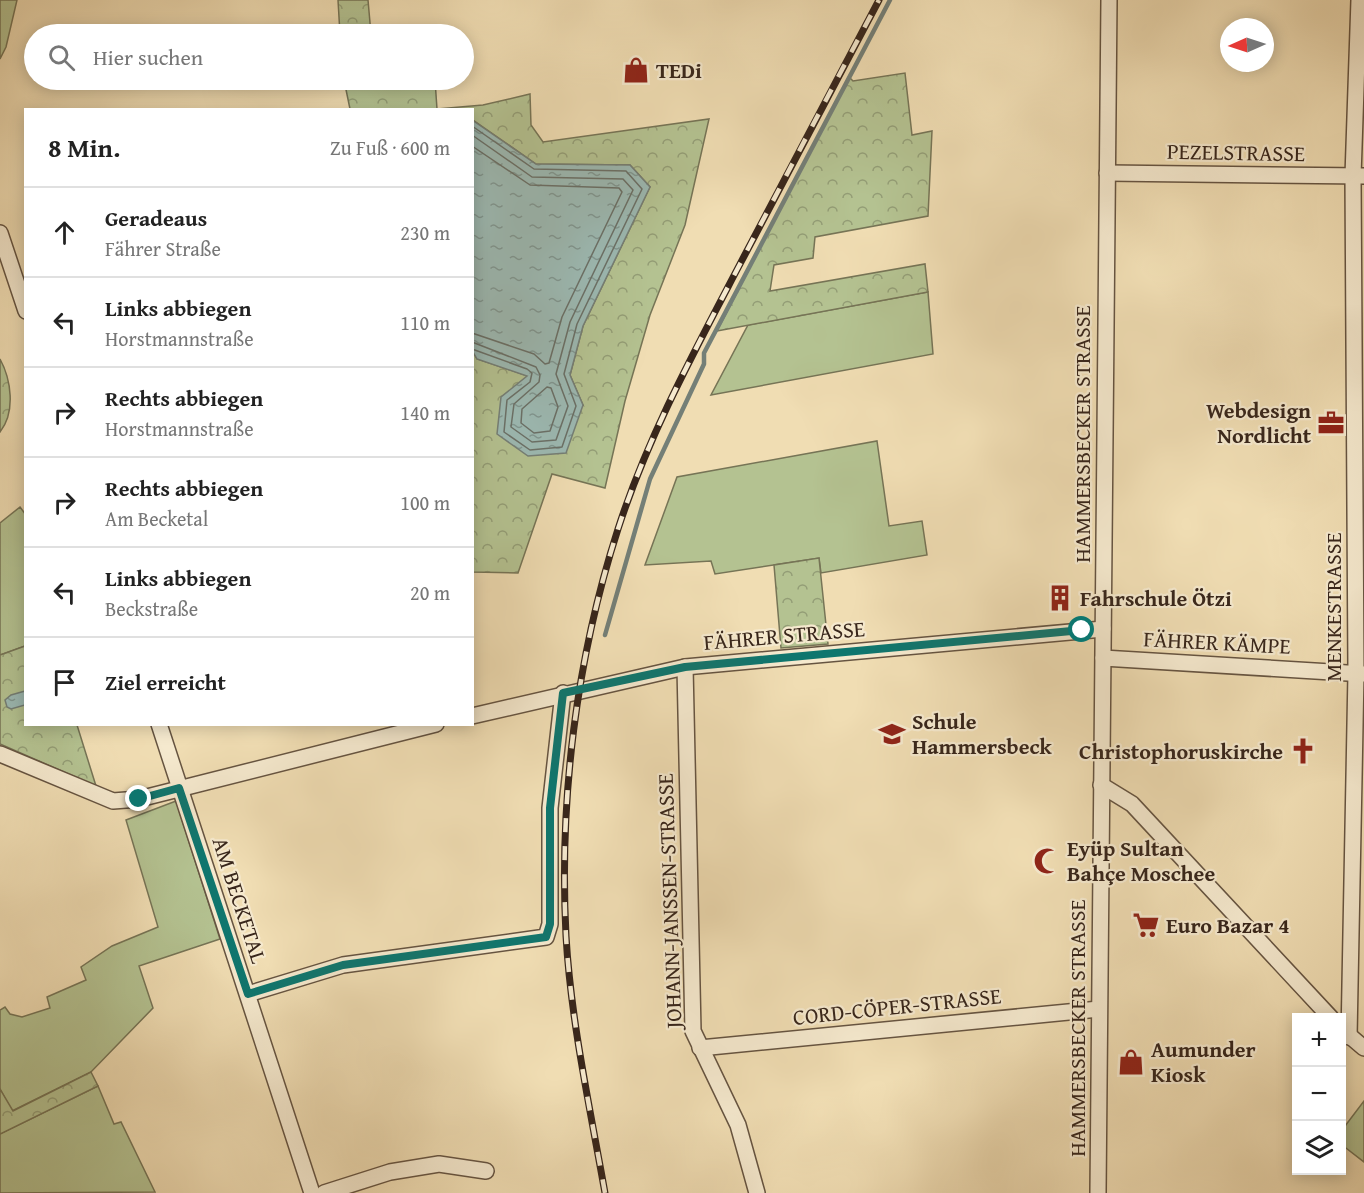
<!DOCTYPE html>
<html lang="de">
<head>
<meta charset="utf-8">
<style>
	body { margin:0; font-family:"Gentium Book Plus",serif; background:#f6f6f6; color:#222 }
	.controls { position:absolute; right:18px; bottom:18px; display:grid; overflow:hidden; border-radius:0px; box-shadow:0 3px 15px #0003 }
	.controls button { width:54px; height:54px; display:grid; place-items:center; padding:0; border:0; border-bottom:2px solid #e0e0e0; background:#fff; color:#222; font:30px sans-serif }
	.compass { position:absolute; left:1220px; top:18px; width:54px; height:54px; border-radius:50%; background:#fff; box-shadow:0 3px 15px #0003; rotate:267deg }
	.stop { position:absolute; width:18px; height:18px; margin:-14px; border:4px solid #0f766e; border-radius:50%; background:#fff }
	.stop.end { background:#0f766e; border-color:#fff; box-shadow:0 2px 6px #0008 }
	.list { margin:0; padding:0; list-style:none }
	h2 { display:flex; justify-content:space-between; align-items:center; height:78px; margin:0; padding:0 24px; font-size:26px }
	h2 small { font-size:20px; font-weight:400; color:#767676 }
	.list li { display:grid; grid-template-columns:39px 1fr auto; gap:18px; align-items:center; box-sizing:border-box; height:90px; padding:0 24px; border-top:2px solid #e0e0e0 }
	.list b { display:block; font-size:22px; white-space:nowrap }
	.list p { margin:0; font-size:20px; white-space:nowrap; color:#767676 }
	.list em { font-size:20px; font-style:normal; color:#767676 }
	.icon { flex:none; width:33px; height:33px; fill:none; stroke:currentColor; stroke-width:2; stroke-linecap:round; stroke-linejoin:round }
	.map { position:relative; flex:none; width:1364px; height:1193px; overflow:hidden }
	.search { position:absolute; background:#fff; box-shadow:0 3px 15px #0003; left:24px; top:24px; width:450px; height:66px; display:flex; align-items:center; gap:15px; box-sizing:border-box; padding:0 21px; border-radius:33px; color:#767676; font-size:22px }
	.panel { position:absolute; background:#fff; box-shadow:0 3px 15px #0003; left:24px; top:108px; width:450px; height:618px; border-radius:0px }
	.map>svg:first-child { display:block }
	.green { fill:#b4c291; stroke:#767456; stroke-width:1.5 }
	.forest { fill:url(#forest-crowns); stroke:#767456; stroke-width:1.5 }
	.water { fill:url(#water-ripples); stroke:#747f77; stroke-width:1.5 }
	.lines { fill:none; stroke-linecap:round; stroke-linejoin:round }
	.shore { stroke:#6a7068; stroke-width:1.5 }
	.stream { stroke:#747f77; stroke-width:4.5 }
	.minor-casing { stroke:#665441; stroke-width:18 }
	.minor { stroke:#f5e9ce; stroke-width:15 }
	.rail-casing { stroke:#38261b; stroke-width:7 }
	.rail { stroke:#f5e9ce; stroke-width:4.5; stroke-dasharray:14; stroke-linecap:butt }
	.route { stroke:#0f766e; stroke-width:8 }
	.labels { text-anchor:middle; stroke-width:4.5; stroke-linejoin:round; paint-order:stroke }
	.poi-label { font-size:22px; font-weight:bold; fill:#38261b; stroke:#f5e9ce; text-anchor:start }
	.street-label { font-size:22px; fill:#38261b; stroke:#f5e9ce }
</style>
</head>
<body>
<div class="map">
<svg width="1364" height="1193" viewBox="0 0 1364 1193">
	<defs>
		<pattern id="forest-crowns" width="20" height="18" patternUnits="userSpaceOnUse" patternTransform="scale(1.5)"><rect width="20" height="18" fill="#b4c291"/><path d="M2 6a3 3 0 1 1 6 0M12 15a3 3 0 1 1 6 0" fill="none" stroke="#939d76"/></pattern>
		<pattern id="water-ripples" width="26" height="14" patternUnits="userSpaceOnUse" patternTransform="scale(1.5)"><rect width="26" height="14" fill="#9cbab4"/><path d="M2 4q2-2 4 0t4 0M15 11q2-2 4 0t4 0" fill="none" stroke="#809792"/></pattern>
	</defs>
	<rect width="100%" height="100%" fill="#f0ddb3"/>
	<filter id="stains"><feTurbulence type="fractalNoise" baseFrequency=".00333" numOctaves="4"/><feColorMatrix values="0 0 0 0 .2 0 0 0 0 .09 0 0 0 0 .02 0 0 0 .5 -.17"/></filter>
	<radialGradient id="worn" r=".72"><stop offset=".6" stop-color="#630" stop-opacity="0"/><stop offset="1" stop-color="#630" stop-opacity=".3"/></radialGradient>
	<!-- green -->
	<g class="green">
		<path d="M0,0H17L6,47L0,59Z"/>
		<path d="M928,292L933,354L711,395L748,325Z"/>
		<path d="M877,441L889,526L922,521L927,555L821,573L819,558L715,574L711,561L645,565L677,477Z"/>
		<path d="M20,507L26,515L25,646L0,655V523Z"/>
		<path d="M176,801L220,939L139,966L153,1008L91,1072L12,1111L0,1089V1010L5,1007L10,1014L22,1017L50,1008L47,997L86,980L81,967L112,946L158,927L126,820Z"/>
		<path d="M98,1086L114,1124L121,1122L155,1192L0,1193V1134Z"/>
		<path d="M1364,1101V1162L1342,1145V1130Z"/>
	</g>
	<!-- forest -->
	<g class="forest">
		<path d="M338,0H368L371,34H340Z"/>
		<path d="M905,73L912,135L932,131L928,216L815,237L813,258L774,265L770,291L925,264L928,292L717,331L849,77L853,81Z"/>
		<path d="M344,80H435L437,109L483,105L530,94L531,125L543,142L709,119L685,225L650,315L625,401L605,488L552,474L518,573L473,572V352L477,359L528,376L583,405L570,375L583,326L650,187L630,165L536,164L473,120L472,110L350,109Z"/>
		<path d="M0,359C11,379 16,412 0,432Z"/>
		<path d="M819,558L828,644L781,648L774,565Z"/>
		<path d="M25,646L26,724L77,725L96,786L0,744V655Z"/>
		<path d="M91,1072L98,1086L0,1134V1089L13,1111Z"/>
	</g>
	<!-- water -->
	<g class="water">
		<path d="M472,120L536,164L630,165L650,187L583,326L570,375L583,405L566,453L528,456L497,434L501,397L527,376L477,359L473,352Z"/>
		<path d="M25,691V705L11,709L7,707L5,700L11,695Z"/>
	</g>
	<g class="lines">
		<!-- shore -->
		<g class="shore">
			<path d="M472,126L534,169L626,171L642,189L577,324L564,374L576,406L562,447L530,450L504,432L507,400L530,382L532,373L527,369L472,349"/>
			<path d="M472,135L532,177L623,179L633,190L570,322L556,374L568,406L556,440L532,442L511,427L514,404L539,382L540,375L536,367L472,342"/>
			<path d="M472,146L530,185L619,188L622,192L562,317L549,363L545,364L534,354L472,333"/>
			<path d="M547,387L551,388L558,407L550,431L534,433L521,423L522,409Z"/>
		</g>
		<!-- stream -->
		<path class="stream" d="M605,635L650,479L704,364V353L890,0"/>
		<!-- minor casing -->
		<g class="minor-casing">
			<g id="minor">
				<path d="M1107,173L1364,176"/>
				<path d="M0,233L26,311"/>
				<path d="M1103,658L1364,674"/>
				<path d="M685,667L693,1031L738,1125L757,1193"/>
				<path d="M472,716L685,667L1103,629"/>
				<path d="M159,724L312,1193"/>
				<path d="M0,754L113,801L139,799L436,724"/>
				<path d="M1101,785L1132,804L1331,1018"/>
				<path d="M248,994L343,965L546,937L550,924V808L563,693"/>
				<path d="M1344,1031L1364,1048"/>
				<path d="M1349,1037L1356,673L1353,176L1359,0"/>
				<path d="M700,1048L1099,1009"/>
				<path d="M324,1193L390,1172L439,1164L486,1171"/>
				<path d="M1098,1193L1109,0"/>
			</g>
		</g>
		<!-- minor -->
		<use href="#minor" class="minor"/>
		<!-- rail casing -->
		<g class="rail-casing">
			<path id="rail" d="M605,1193C590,1108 571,1022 566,936C559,800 576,659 618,529C648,436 695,350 740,264C786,176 832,88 879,0"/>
		</g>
		<!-- rail -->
		<use href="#rail" class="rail"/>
	</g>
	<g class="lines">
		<!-- route -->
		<path class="route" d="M139,799L179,788L248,994L343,965L546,937L550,924V808L563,693L685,667L1082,630"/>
	</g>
	<!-- icons -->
	<defs>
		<g id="shop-bare" transform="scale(2.07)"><path d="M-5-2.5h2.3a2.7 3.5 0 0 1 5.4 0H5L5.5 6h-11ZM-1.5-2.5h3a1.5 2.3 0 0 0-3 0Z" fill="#8f2418" stroke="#f5e9ce" stroke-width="2.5" paint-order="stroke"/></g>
		<g id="office-bare" transform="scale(2.07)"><path d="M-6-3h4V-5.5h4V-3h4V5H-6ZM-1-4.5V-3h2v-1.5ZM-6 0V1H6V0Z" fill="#8f2418" stroke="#f5e9ce" stroke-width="2.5" paint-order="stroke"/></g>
		<g id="building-bare" transform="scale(2.07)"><path d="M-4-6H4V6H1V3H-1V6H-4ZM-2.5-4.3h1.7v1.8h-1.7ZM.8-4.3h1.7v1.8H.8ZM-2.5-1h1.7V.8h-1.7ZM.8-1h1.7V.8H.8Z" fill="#8f2418" stroke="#f5e9ce" stroke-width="2.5" paint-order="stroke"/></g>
		<g id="school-bare" transform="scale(2.07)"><path d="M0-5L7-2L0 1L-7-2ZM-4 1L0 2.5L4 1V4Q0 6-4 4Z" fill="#8f2418" stroke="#f5e9ce" stroke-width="2.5" paint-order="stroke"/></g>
		<g id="church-bare" transform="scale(2.07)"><path d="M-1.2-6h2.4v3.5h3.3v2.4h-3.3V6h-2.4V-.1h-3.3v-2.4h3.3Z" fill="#8f2418" stroke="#f5e9ce" stroke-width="2.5" paint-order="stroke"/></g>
		<g id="mosque-bare" transform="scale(2.07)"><path d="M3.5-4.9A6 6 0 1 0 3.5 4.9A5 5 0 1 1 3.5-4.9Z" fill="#8f2418" stroke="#f5e9ce" stroke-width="2.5" paint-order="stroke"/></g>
		<g id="supermarket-bare" transform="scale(2.07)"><path d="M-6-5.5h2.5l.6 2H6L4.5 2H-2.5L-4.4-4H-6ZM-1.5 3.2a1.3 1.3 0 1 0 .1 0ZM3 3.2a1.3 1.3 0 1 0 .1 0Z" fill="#8f2418" stroke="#f5e9ce" stroke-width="2.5" paint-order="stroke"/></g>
	</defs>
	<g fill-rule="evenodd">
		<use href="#shop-bare" x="636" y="70"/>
		<use href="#office-bare" x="1331" y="423"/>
		<use href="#building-bare" x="1060" y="598"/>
		<use href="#school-bare" x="892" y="734"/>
		<use href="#church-bare" x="1303" y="751"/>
		<use href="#mosque-bare" x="1047" y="861"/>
		<use href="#supermarket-bare" x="1146" y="925"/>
		<use href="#shop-bare" x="1131" y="1062"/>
	</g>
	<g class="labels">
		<!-- poi labels -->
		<g class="poi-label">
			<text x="656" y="78">TEDi</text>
			<text x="1311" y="418" text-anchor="end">Webdesign<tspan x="1311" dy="25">Nordlicht</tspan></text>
			<text x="1080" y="606">Fahrschule Ötzi</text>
			<text x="912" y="729">Schule<tspan x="912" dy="25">Hammersbeck</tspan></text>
			<text x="1283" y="759" text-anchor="end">Christophoruskirche</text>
			<text x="1067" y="856">Eyüp Sultan<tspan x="1067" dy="25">Bahçe Moschee</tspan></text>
			<text x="1166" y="933">Euro Bazar 4</text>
			<text x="1151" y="1057">Aumunder<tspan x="1151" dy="25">Kiosk</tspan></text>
		</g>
		<!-- street labels -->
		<g class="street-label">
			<text transform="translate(1236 152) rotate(1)" y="8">PEZELSTRASSE</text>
			<text transform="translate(1082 434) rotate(-90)" y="8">HAMMERSBECKER STRASSE</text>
			<text transform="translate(1333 607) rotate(-90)" y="8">MENKESTRASSE</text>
			<text transform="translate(784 635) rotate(-5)" y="8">FÄHRER STRASSE</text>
			<text transform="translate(1217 642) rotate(3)" y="8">FÄHRER KÄMPE</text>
			<text transform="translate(240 900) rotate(72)" y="8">AM BECKETAL</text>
			<text transform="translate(669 901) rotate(-92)" y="8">JOHANN-JANSSEN-STRASSE</text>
			<text transform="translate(897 1006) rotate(-6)" y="8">CORD-CÖPER-STRASSE</text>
			<text transform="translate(1077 1028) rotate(-90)" y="8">HAMMERSBECKER STRASSE</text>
		</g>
	</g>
	<rect width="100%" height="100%" filter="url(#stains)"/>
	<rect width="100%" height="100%" fill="url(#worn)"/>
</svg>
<div class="controls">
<button>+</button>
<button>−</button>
<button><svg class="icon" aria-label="layers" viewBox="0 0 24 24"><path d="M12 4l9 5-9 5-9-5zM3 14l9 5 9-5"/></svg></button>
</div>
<svg class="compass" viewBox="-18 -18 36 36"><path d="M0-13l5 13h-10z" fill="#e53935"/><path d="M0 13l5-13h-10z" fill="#767676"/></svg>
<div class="stop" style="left:1082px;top:630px"></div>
<div class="stop end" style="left:139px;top:799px"></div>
<div class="search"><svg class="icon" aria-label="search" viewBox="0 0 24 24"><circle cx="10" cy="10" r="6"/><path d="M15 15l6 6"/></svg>Hier suchen</div>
<section class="panel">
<h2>8 Min.<small>Zu Fuß · 600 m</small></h2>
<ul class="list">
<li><svg class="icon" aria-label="ahead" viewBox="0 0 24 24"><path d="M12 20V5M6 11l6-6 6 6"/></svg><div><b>Geradeaus</b><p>Fährer Straße</p></div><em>230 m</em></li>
<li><svg class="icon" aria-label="left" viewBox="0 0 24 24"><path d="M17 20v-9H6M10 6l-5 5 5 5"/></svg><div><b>Links abbiegen</b><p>Horstmannstraße</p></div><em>110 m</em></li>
<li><svg class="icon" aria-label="right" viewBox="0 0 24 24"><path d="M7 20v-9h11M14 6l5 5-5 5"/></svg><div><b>Rechts abbiegen</b><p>Horstmannstraße</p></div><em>140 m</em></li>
<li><svg class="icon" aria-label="right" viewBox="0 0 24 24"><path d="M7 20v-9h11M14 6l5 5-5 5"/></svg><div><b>Rechts abbiegen</b><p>Am Becketal</p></div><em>100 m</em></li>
<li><svg class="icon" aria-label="left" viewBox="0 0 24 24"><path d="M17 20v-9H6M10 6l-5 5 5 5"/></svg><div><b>Links abbiegen</b><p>Beckstraße</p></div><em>20 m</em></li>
<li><svg class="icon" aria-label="arrive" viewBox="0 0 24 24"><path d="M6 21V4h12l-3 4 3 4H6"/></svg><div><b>Ziel erreicht</b></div></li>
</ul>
</section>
</div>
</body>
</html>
